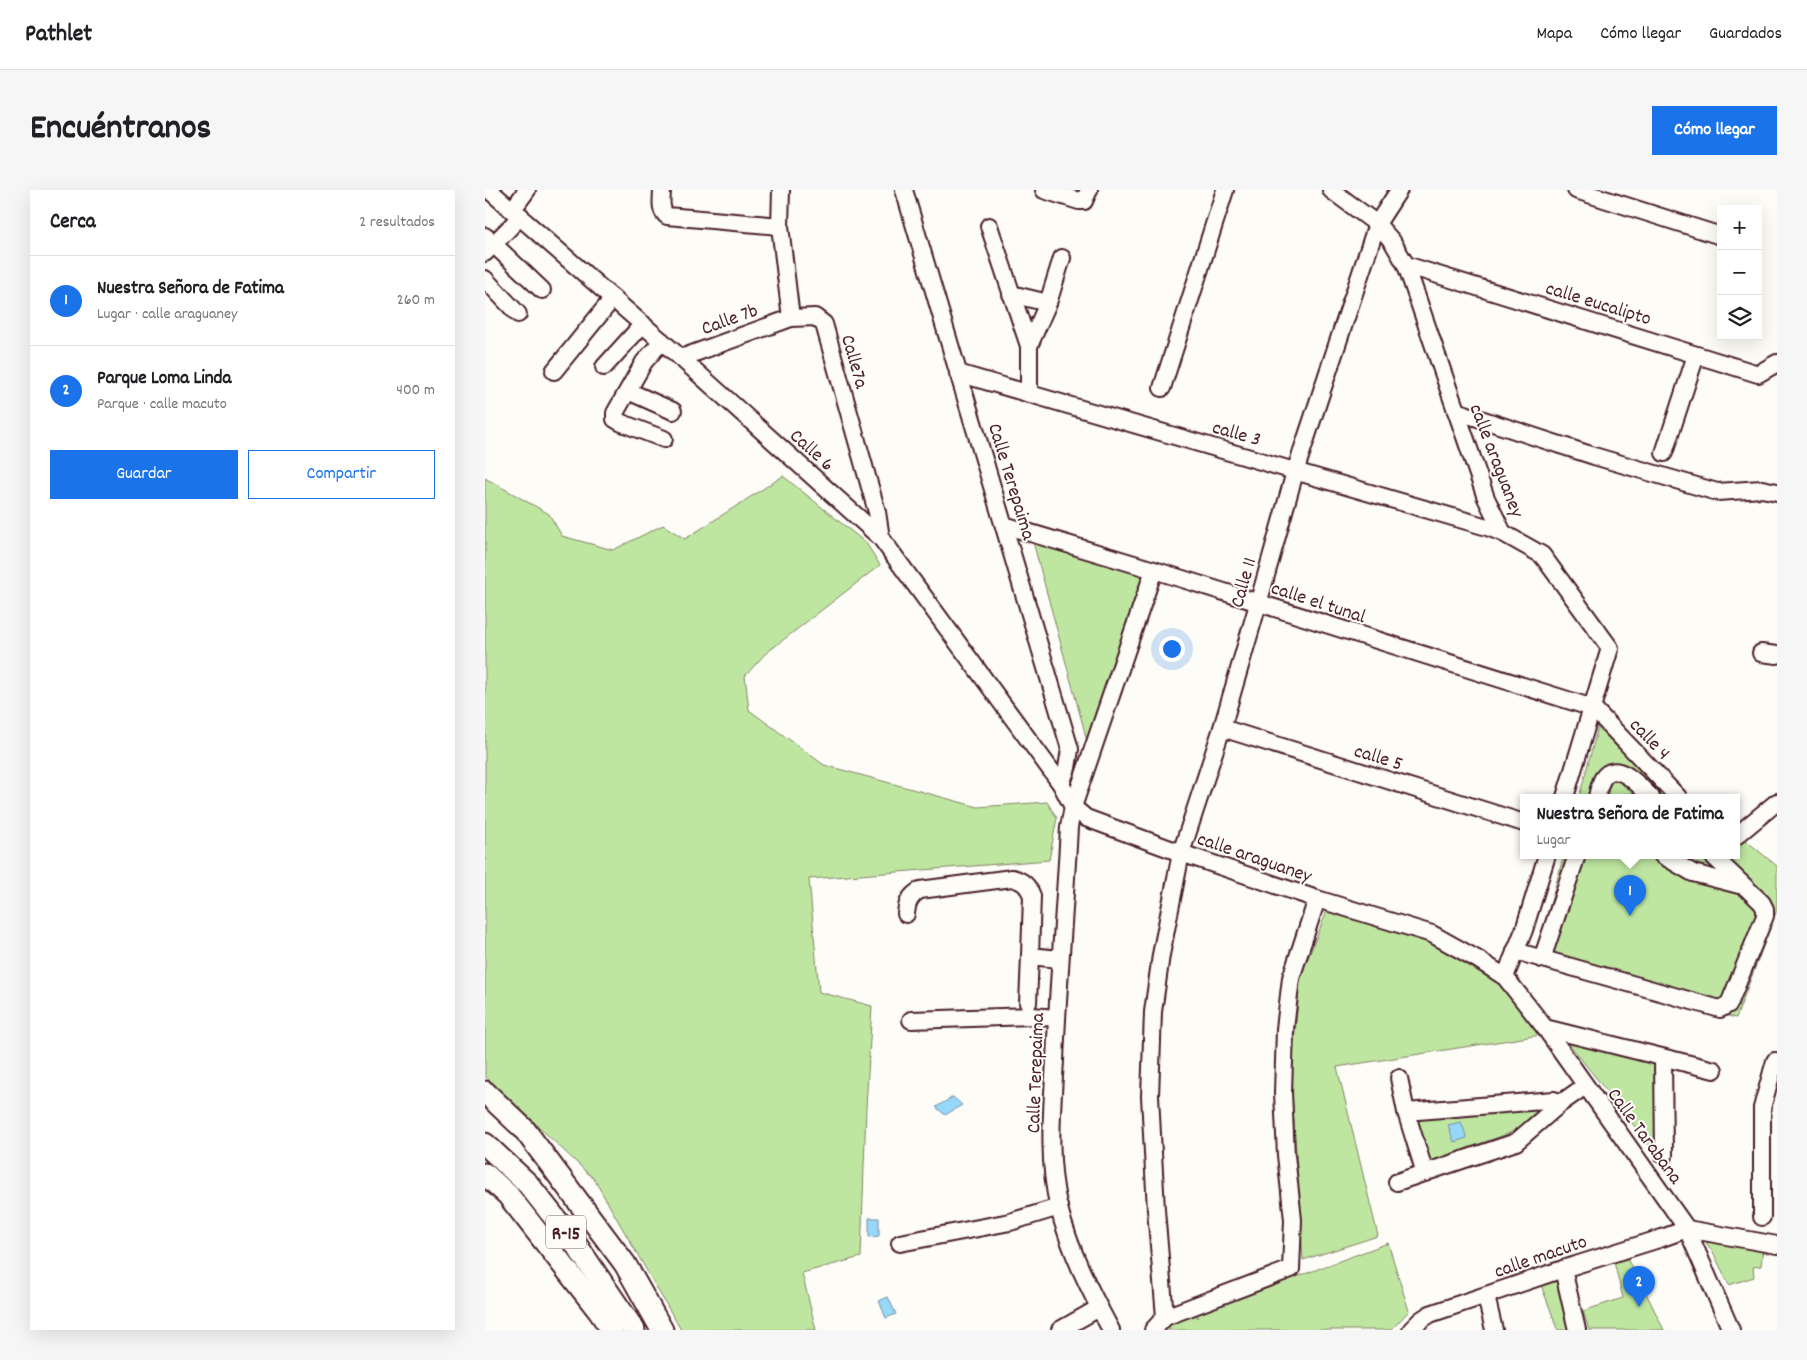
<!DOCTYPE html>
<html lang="es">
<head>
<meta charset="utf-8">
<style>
	body { margin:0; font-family:Dekko,sans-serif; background:#f6f6f6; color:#202124 }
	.controls { position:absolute; right:15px; top:15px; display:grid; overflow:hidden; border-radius:0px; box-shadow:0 5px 20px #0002 }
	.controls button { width:45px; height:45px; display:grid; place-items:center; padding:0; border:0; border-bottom:1px solid #e0e0e0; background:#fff; color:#202124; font:25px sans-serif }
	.you { position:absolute; left:686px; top:458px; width:18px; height:18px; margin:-12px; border:4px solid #fff; border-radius:50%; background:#1a73e8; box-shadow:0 0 0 8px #1a73e833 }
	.badge { display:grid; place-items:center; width:32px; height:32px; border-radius:50%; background:#1a73e8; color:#fff; font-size:16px; font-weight:700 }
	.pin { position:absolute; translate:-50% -41px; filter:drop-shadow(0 1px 2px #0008) }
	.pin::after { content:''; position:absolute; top:26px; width:18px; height:15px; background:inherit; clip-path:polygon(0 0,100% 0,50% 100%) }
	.popup { position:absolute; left:1035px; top:604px; width:220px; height:65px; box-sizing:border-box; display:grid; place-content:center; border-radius:0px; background:#fff; filter:drop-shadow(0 1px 4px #0005); font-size:16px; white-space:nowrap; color:#757577 }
	.popup b { font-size:19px; color:#202124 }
	.popup::after { content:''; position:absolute; left:50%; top:100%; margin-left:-10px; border:10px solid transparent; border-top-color:#fff }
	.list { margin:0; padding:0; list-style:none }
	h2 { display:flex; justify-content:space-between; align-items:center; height:65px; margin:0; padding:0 20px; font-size:21px }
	h2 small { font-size:16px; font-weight:400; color:#757577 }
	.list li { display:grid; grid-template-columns:32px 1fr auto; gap:15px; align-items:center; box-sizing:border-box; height:90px; padding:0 20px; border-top:1px solid #e0e0e0 }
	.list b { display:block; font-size:19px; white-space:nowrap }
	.list p { margin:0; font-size:16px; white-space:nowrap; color:#757577 }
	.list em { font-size:16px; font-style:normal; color:#757577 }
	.actions { display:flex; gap:10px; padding:15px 20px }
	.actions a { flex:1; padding:11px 0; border:1px solid #1a73e8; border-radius:0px; text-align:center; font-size:18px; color:#1a73e8 }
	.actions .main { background:#1a73e8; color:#fff }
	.icon { flex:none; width:28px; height:28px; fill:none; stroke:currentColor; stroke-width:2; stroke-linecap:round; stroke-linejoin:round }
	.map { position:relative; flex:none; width:1292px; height:1140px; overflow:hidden; border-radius:0px }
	header { display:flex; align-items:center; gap:30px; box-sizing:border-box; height:70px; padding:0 25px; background:#fff; border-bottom:1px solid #e0e0e0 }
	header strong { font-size:24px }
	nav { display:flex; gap:28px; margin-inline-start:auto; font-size:18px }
	.intro { display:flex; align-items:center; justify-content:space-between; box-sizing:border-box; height:120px; padding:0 30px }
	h1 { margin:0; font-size:35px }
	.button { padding:12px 22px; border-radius:0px; background:#1a73e8; color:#fff; font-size:18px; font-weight:700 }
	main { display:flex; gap:30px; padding:0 30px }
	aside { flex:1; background:#fff; border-radius:0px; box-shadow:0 5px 20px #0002 }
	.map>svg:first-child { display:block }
	.green { fill:#bee6a1; stroke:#848266 }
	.water { fill:#97d8f9; stroke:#788ea7 }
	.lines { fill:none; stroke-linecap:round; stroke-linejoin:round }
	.minor-casing { stroke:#4a1f2b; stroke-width:20 }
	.major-casing { stroke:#4a1f2b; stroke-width:25 }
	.minor { stroke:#fdfcf7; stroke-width:16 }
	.major { stroke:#fdfcf7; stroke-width:21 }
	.labels { text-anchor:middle; stroke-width:4; stroke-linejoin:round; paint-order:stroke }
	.shield { fill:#fdfcf7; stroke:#806168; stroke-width:1 }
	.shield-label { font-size:19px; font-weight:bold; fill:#4a1f2b }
	.street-label { font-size:20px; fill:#4a1f2b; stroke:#fdfcf7 }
</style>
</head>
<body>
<header>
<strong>Pathlet</strong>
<nav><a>Mapa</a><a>Cómo llegar</a><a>Guardados</a></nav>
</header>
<div class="intro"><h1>Encuéntranos</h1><a class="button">Cómo llegar</a></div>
<main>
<aside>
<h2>Cerca<small>2 resultados</small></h2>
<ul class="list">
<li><span class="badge">1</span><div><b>Nuestra Señora de Fatima</b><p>Lugar · calle araguaney</p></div><em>260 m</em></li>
<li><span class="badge">2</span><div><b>Parque Loma Linda</b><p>Parque · calle macuto</p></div><em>400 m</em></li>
</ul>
<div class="actions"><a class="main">Guardar</a><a>Compartir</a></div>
</aside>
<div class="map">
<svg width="1292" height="1140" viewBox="0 0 1292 1140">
	<rect width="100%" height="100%" fill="#fdfcf7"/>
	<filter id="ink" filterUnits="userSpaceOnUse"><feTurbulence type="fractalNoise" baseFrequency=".02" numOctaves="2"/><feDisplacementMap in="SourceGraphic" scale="10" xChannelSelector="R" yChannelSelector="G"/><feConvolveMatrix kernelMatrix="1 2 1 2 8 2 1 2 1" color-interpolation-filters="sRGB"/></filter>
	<g filter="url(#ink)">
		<!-- green -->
		<g class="green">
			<path d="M298,286L381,353L395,375L280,464L260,486L264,520L339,575L493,617L562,612L572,628L564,670L324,689L334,802L387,816L381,917L376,1067L317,1083L331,1140H196L109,989L0,886V288L64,324L77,346L128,360L178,335L200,349Z"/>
			<path d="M548,352L659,385L603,556L599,539Z"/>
			<path d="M1113,537L1182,607H1094Z"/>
			<path d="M1259,649L1292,676V720L1251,828L1045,772L1056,747L1079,665H1251V655Z"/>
			<path d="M842,721L945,753L1016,795L1056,845L852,877L893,1046L818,1070L806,886L815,788Z"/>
			<path d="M1081,850L1173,872L1171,948L1165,956Z"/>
			<path d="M1065,916L1025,943L946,971L931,929Z"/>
			<path d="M1222,1044L1278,1057L1276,1076L1268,1077L1269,1087L1244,1095L1229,1064L1220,1051Z"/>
			<path d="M903,1053L924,1121L906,1140H674L708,1119L713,1128L712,1124Z"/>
			<path d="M1141,1067L1160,1101L1179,1140H1104L1098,1121L1138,1108L1129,1072Z"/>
			<path d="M1074,1087L1088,1140H1073L1056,1095Z"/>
		</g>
		<!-- water -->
		<g class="water">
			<path d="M468,907L477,915L460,925L451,917Z"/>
			<path d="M976,932L982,948L969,952L963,935Z"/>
			<path d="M384,1028H394V1046L384,1047Z"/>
			<path d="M403,1107L411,1124L401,1128L394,1111Z"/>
		</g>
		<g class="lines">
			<!-- minor casing -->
			<g class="minor-casing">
				<g id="minor">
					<path d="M4,0L196,168L396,348L576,594L588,617L601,628L696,663L737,538L773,414L810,282L892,34L914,0"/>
					<path d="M177,0C177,9 174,20 182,26L295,36"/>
					<path d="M296,0L295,36L306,128L330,127L339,134L392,322L396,348"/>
					<path d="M419,0L585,559L582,578L576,594"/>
					<path d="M559,0L594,11H599L604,0"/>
					<path d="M846,0L892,34L907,51L921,75L1001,308L1018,343L1057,365L1125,458L1080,607"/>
					<path d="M1091,0L1236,46"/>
					<path d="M28,19L42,0"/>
					<path d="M504,36L544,156V204"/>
					<path d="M0,46L57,100"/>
					<path d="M0,63L36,26"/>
					<path d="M921,75L1273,184L1292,173"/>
					<path d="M0,89L33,124"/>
					<path d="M526,104L563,113"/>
					<path d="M177,151L159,172L130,223V229L137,233L179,249"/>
					<path d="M544,156L563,113L577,68"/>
					<path d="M196,168L306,128"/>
					<path d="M119,177L158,134"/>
					<path d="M69,181L128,108"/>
					<path d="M473,183L1002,337L1018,343"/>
					<path d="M677,198L740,0"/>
					<path d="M143,201L188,221"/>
					<path d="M971,221L1109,266L1232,302L1277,299L1292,302"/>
					<path d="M1179,263L1211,165"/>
					<path d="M519,335L669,380L1108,518L1193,607"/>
					<path d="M1276,463L1292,465"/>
					<path d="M737,538L1039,633"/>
					<path d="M1112,607C1113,602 1115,593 1118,588C1132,568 1156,598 1166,607"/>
					<path d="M1251,646L1292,612"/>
					<path d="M1177,665L1208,683L1258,696"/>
					<path d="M421,724C422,712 425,706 435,700L527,688C538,691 543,695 547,706L545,766L574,769"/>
					<path d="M1030,761L1235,819L1244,814L1280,726V719L1277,713L1227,665"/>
					<path d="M1057,769L1092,665"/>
					<path d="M1020,787L1039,740L1062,665"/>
					<path d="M543,813L545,766"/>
					<path d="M426,830L547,826L572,828"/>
					<path d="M1060,838L1229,880"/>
					<path d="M1178,868L1179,966"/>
					<path d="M914,888L921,922L940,983"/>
					<path d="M921,922L1069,910L1076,913"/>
					<path d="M912,992L1031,952L1076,913L1100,896"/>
					<path d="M1277,1027V918L1290,871L1292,872"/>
					<path d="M1202,1039L1292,1055"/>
					<path d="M415,1053L525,1032L574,1017"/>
					<path d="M1078,1079L1092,1140"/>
					<path d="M1001,1106L1009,1140"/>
					<path d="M680,1127L806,1079L808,1030L801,965L798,903L800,839L806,788L832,709"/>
					<path d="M575,1140L614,1118"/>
					<path d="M626,1140C605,1101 585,1061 574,1018C562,971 567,920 570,871C573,793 580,715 584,637L588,617L669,380"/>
					<path d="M668,1140L680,1127L671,1020L665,906L668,822L676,765L696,663L832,709L947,744L992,769L1020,787L1060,838L1202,1039L1246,1140"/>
					<path d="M926,1140L936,1130L945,1124L1078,1079L1177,1048L1202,1039"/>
				</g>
			</g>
			<!-- major casing -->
			<g class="major-casing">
				<g id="major">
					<path d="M0,902L39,939L140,1074L177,1140"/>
					<path d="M0,954L43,994L92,1056L149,1140"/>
					<path d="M0,984L23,1005L114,1121L127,1140"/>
				</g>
			</g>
			<!-- minor -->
			<use href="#minor" class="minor"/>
			<!-- major -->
			<use href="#major" class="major"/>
		</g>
	</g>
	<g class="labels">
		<!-- shield labels -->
		<rect class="shield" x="61" y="1025.5" width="40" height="33" rx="4"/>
		<g class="shield-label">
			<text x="81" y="1049">R-15</text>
		</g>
		<!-- street labels -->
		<g class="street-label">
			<text transform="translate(1114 112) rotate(17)" y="7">calle eucalipto</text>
			<text transform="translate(244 128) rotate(-20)" y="7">Calle 7b</text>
			<text transform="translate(371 171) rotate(74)" y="7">Calle7a</text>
			<text transform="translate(752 242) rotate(16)" y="7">calle 3</text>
			<text transform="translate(328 259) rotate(42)" y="7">Calle 6</text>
			<text transform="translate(1013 270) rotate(69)" y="7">calle araguaney</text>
			<text transform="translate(528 291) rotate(73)" y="7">Calle Terepaima</text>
			<text transform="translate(757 392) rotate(-74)" y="7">Calle 11</text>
			<text transform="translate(834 411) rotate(18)" y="7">calle el tunal</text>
			<text transform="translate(1166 548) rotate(46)" y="7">calle 4</text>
			<text transform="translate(894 566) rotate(17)" y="7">calle 5</text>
			<text transform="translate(770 666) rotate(19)" y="7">calle araguaney</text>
			<text transform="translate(549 883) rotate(-88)" y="7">Calle Terepaima</text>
			<text transform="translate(1161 945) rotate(54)" y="7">Calle Tarabana</text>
			<text transform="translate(1055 1065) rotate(-19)" y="7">calle macuto</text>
		</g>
	</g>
</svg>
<div class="controls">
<button>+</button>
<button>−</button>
<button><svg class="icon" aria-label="layers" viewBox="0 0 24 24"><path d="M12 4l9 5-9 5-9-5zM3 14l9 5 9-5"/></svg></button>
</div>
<div class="you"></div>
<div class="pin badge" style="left:1145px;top:726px">1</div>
<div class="popup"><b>Nuestra Señora de Fatima</b>Lugar</div>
<div class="pin badge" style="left:1154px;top:1117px">2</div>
</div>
</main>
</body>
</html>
